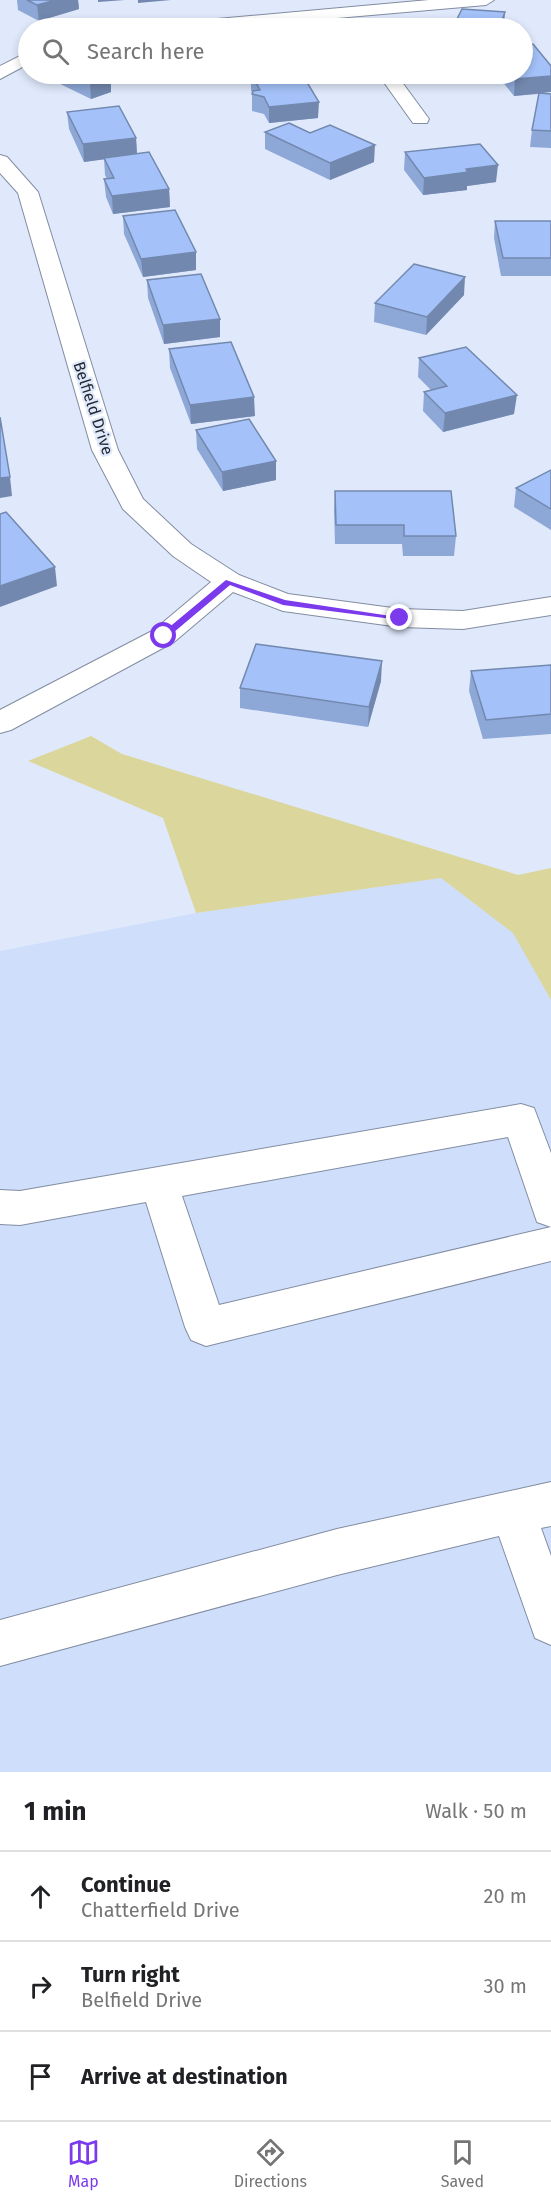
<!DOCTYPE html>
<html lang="en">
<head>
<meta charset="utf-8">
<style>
	body { margin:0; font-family:"Fira Sans",sans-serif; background:#f2f2f2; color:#202124 }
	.stop { position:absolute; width:18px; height:18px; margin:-14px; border:4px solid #7c3aed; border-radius:50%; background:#fff }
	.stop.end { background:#7c3aed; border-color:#fff; box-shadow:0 2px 6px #0008 }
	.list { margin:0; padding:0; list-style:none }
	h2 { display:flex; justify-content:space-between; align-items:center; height:78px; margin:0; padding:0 24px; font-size:26px }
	h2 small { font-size:20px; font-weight:400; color:#757577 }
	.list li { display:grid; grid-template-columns:39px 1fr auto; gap:18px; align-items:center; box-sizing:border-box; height:90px; padding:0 24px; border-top:2px solid #e0e0e0 }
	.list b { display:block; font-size:22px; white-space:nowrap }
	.list p { margin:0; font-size:20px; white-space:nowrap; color:#757577 }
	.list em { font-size:20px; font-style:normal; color:#757577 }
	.icon { flex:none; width:33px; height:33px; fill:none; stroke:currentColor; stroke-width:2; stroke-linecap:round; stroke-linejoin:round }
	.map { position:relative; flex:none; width:551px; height:1772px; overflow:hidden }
	.search { position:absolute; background:#fff; box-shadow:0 3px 9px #0003; left:18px; right:18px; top:18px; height:66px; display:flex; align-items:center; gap:15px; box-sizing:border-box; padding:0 21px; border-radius:33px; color:#757577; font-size:22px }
	.sheet { height:348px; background:#fff }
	nav { display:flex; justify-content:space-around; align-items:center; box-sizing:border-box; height:84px; border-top:2px solid #e0e0e0; background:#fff; font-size:16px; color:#757577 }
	nav a { display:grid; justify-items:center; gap:3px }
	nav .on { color:#7c3aed }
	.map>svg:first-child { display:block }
	.built { fill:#cedefb }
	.green { fill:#dad69c }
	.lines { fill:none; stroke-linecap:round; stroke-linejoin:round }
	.minor-casing { stroke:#828da1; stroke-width:2 }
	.minor { fill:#fff; fill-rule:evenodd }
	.wall { fill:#8da7d6 }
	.shaded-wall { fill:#7388ae }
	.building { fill:#a4c2f9; stroke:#7388ae; stroke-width:1.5 }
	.route { fill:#7c3aed }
	.labels { text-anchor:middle; stroke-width:4.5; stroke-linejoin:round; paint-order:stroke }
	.far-street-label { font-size:16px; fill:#242931; stroke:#dfe9fb }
</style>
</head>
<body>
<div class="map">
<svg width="551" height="1772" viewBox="0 0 551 1772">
	<rect width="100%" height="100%" fill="#dfe9fb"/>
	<!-- built -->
	<path class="built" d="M441,878L513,932L551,1000V1772H0V951L196,913Z"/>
	<!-- green -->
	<path class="green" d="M91,736L122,754L518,875L551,868V1000L513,933L441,878L196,913L163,818L28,761Z"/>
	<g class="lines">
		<!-- minor casing -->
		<g class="minor-casing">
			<g id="minor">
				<path d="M429,0H494L486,5L224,28H163L172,23Z"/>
				<path d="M28,52V64L0,79V66Z"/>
				<path d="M378,74H396L429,119L427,123H413Z"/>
				<path d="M0,155L7,157L38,192L118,450L143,499L191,544L239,575L288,594L400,609L463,611L551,597V615L463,629L400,627L283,611L233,592L174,642L11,730L0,733V710L154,630L211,582L173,556L123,509L92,450L18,193L0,173Z"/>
				<path d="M521,1104L534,1108L551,1153V1261L206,1346L191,1340L185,1327L146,1202L20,1225L0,1224V1190L20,1191ZM508,1137L537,1222L551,1227L219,1305L182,1196Z"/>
				<path d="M551,1482V1526L541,1528L551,1556V1645L535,1638L499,1536L337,1575L0,1666V1620L337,1529Z"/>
			</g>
		</g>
		<!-- minor -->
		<use href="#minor" class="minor"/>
	</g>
	<!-- wall -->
	<g class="wall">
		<path d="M17,0H78L79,9L39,21L18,10Z"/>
		<path d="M53,74H134L111,82V92L91,99L54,81Z"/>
		<path d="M251,74L318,118L269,123L264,114L252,111V93L251,90Z"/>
		<path d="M496,74H522L545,93L551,94V148L530,147L532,130L539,94L514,96Z"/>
		<path d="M67,112L136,138L137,154L169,189L170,207L113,214L106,197L104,179H107L105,175L104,159L84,162L69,129Z"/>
		<path d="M265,132L374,162L330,180L265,149Z"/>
		<path d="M405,152L496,182L467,186V190L423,195L404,170Z"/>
		<path d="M123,216L196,270L143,277L124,234Z"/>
		<path d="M495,221H551V276H501L494,238Z"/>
		<path d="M147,280L220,337L164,344L148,298Z"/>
		<path d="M464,295L426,335L374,322L375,303Z"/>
		<path d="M169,349L255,416L191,424L170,368Z"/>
		<path d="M419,358L514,414L443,432L423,411L424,392L431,390L418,377Z"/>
		<path d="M196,430L276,461V480L223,491L197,449Z"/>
		<path d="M551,470V530L514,507L516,488Z"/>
		<path d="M335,491L456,536L454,556H403L402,544H335L334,510Z"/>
		<path d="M551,665V734L483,739L469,691L471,671Z"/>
		<path d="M381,681L368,727L240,708V688Z"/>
	</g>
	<!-- shaded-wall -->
	<g class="shaded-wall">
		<path d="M56,0H78L79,9L39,21L37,5Z"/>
		<path d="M98,0H125L98,2Z"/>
		<path d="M138,0H171L138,3Z"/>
		<path d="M505,12L504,28H499Z"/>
		<path d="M98,74H134L111,82V92L91,99L90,82Z"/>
		<path d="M551,76V92L514,96L515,79Z"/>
		<path d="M319,102L318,118L269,123V107Z"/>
		<path d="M136,138L137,155L84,162L83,144Z"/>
		<path d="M375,145L374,162L330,180V163Z"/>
		<path d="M498,165L496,182L467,186V190L423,195L424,178L466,169Z"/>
		<path d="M169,189L170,207L113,214L112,196Z"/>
		<path d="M196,252V270L143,277L141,259Z"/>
		<path d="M465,277L464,295L426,335L427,317Z"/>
		<path d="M220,319V337L164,344L163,325Z"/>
		<path d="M517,395L514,414L443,432L445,413Z"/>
		<path d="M254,397L255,416L191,424L190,405Z"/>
		<path d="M276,461V480L223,491L222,472Z"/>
		<path d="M10,477L12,496L0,498V478Z"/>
		<path d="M55,567L57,586L0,607V586Z"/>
		<path d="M382,661L381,681L368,727L369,707Z"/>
	</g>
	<!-- building -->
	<g class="building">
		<path d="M27,0H56L37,5Z"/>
		<path d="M462,9L505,12L499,28H437L440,20L456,21Z"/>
		<path d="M533,44L551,66V76L515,79L511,74H522V45Z"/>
		<path d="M72,74H106L110,75L90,82Z"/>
		<path d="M251,74H302L319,102L269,107L264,97L252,94L253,91L260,90Z"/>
		<path d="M539,93L551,94V131L532,130Z"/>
		<path d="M119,106L136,138L83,144L67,112Z"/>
		<path d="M289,123L310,133L330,125L375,145L330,163L265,132Z"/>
		<path d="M480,144L498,165L466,169L468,172L424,178L405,152Z"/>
		<path d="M149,152L169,189L112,196L104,179L114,178L104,158Z"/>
		<path d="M175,210L196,252L141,259L123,216Z"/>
		<path d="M495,221H551V258H503Z"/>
		<path d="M414,264L465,277L427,317L375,303Z"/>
		<path d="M201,274L220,319L163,325L147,280Z"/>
		<path d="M231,342L254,397L190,405L169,349Z"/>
		<path d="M466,347L517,395L445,413L424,392L447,386L419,358Z"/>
		<path d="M0,417L10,477L0,478Z"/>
		<path d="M249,419L276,461L222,472L196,430Z"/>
		<path d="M551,470V509L516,488Z"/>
		<path d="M335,491H451L456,536H404V525H336Z"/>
		<path d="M6,512L55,567L0,586V514Z"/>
		<path d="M256,644L382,661L369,707L240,688Z"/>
		<path d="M551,665V714L486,720L471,671Z"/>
	</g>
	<!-- route -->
	<path class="route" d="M226,580L285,600L404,618L400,620L283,605L230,585L167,638H161V634Z"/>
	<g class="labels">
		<!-- far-street labels -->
		<g class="far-street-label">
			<text transform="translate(94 408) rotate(72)" y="6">Belfield Drive</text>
		</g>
	</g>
</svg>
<div class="stop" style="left:164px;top:636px"></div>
<div class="stop end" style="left:400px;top:618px"></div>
<div class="search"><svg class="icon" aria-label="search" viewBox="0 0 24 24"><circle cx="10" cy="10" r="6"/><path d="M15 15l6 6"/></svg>Search here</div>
</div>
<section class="sheet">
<h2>1 min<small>Walk · 50 m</small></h2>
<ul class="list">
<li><svg class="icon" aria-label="ahead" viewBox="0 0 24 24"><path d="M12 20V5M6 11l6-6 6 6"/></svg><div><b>Continue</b><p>Chatterfield Drive</p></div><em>20 m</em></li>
<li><svg class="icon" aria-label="right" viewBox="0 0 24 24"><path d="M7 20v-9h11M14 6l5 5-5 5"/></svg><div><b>Turn right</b><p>Belfield Drive</p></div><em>30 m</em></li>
<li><svg class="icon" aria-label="arrive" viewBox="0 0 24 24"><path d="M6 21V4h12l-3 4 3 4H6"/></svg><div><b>Arrive at destination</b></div></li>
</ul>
</section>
<nav>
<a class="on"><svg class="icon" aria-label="map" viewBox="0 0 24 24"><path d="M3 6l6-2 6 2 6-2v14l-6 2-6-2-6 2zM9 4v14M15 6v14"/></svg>Map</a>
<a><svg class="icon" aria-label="directions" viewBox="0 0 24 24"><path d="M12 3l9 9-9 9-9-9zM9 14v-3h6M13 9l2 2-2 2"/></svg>Directions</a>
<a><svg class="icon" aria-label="saved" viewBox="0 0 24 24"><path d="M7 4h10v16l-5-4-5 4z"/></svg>Saved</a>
</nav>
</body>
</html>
